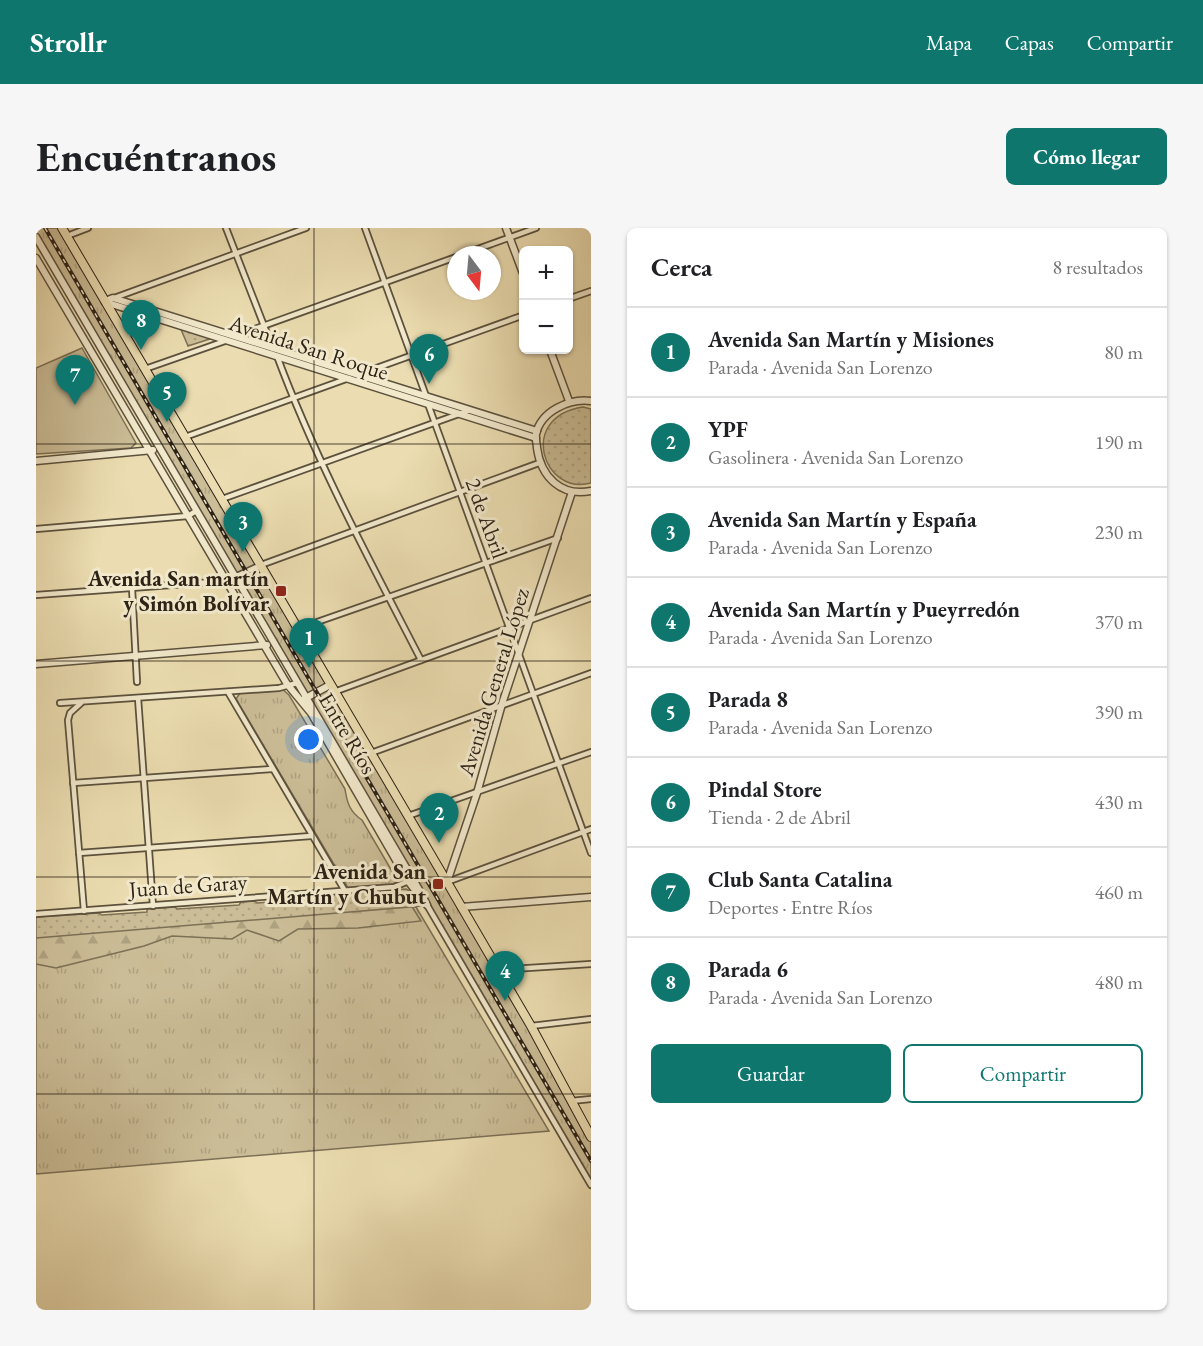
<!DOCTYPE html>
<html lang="es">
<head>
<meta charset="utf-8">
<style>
	body { margin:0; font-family:"EB Garamond",serif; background:#f6f6f6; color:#202124 }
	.controls { position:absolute; right:18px; top:18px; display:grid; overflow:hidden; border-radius:9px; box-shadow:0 2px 4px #0004 }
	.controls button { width:54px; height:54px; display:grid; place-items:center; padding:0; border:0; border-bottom:2px solid #e0e0e0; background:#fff; color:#202124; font:30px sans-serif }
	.compass { position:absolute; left:411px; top:18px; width:54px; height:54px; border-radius:50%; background:#fff; box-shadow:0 2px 4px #0004; rotate:164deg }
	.you { position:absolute; left:273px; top:512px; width:21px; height:21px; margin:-15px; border:4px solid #fff; border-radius:50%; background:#1a73e8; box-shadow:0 0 0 9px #1a73e833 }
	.badge { display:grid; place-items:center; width:39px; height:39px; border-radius:50%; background:#0f766e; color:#fff; font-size:20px; font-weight:700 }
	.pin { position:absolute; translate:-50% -50px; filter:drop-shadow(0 2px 3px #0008) }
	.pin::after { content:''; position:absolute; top:32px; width:21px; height:18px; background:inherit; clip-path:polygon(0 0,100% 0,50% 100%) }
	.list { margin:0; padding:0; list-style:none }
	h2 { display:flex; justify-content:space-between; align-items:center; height:78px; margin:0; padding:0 24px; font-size:26px }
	h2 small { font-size:20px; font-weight:400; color:#757577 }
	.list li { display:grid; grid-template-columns:39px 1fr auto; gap:18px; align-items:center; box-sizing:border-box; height:90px; padding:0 24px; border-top:2px solid #e0e0e0 }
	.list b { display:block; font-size:22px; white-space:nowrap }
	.list p { margin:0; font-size:20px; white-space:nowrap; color:#757577 }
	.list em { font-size:20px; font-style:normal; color:#757577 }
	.actions { display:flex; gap:12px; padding:18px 24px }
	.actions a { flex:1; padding:14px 0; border:2px solid #0f766e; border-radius:9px; text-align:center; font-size:21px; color:#0f766e }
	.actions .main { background:#0f766e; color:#fff }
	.map { position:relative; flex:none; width:555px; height:1082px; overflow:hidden; border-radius:9px }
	header { display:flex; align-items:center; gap:36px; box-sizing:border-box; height:84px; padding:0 30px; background:#0f766e; color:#fff }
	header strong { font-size:28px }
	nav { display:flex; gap:33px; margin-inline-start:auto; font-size:21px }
	.intro { display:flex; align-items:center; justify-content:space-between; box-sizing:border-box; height:144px; padding:0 36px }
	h1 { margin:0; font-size:42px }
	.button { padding:15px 27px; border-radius:9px; background:#0f766e; color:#fff; font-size:21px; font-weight:700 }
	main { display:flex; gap:36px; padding:0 36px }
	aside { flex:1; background:#fff; border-radius:9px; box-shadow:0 2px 4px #0004 }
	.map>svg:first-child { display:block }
	.grass { fill:url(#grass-tufts); stroke:#7c7056; stroke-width:1.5 }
	.forest { fill:url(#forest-firs); stroke:#7c7056; stroke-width:1.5 }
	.park { fill:url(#park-dots); stroke:#7c7056; stroke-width:1.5 }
	.pitch { fill:#cbbd97; stroke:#7c7056; stroke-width:1.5 }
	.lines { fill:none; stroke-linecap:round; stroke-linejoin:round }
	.minor-casing { stroke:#5c513d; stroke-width:8 }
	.tertiary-casing { stroke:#5c513d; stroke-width:9 }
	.primary-casing { stroke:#2d2216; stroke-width:10 }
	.minor { stroke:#f2e9cc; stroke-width:4.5 }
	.tertiary { stroke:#f2e9cc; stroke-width:6 }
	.primary { stroke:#ebddb1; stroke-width:8 }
	.rail-casing { stroke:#2d2216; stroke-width:4 }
	.rail { stroke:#f2e9cc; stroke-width:1.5; stroke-dasharray:4.5; stroke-linecap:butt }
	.grid { fill:none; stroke:#2d2216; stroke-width:1.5; stroke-opacity:0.55 }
	.poi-dot { fill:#8f2418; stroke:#f2e9cc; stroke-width:2 }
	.labels { text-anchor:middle; stroke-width:6; stroke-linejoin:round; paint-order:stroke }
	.street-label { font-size:22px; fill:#2d2216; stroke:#f2e9cc }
	.poi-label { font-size:22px; font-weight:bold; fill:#2d2216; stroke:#f2e9cc; text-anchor:end }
</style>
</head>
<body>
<header>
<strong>Strollr</strong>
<nav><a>Mapa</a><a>Capas</a><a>Compartir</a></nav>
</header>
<div class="intro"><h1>Encuéntranos</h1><a class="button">Cómo llegar</a></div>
<main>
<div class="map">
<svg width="555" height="1082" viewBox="0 0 555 1082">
	<defs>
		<pattern id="grass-tufts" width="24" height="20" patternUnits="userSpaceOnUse" patternTransform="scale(1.5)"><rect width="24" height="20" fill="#cbbd97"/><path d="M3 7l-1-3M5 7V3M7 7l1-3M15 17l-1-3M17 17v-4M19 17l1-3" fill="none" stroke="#afa281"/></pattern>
		<pattern id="forest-firs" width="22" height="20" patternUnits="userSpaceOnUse" patternTransform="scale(1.5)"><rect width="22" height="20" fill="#cbbd97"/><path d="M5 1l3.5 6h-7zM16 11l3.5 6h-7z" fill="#afa281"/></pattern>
		<pattern id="park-dots" width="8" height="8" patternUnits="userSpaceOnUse" patternTransform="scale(1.5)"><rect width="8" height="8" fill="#cbbd97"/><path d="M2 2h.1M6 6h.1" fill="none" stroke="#afa281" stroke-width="1.8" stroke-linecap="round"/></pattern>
	</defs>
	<rect width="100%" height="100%" fill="#ebddb1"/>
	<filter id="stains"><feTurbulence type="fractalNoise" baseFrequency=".00333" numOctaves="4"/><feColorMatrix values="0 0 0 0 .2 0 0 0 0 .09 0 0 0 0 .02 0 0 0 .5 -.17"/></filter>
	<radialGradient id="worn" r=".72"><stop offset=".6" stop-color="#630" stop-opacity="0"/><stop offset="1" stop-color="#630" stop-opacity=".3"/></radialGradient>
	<!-- grass -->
	<g class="grass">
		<path d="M0,0H26L225,337L555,909V957L0,9Z"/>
		<path d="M246,461L253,467L309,561C311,575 314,584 326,592L360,650V654L356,657L312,660L200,471L204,465Z"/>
		<path d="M380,679L513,903L0,946V710Z"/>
	</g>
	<!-- forest -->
	<path class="forest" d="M375,677L385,693L322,700L262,701L243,713L211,702L196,711L136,708L108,718L20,740L0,736V706Z"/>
	<!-- park -->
	<g class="park">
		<path d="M144,99L177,110L152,118Z"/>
		<path d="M547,179L555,181V255C507,268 481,189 547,179Z"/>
		<path d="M370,661L377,665L385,678L0,710V689L63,685L66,687L111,684V681L139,679L141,681L203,677L205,674L219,673L221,675L287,670L290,667Z"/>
	</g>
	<!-- pitch -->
	<path class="pitch" d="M46,120L100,215L95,220L0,226V140Z"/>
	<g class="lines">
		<!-- minor casing -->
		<g class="minor-casing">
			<g id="minor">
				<path d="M190,0L237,121"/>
				<path d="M329,0L390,168"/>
				<path d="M31,8L52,0"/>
				<path d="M425,27L500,0"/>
				<path d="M78,70L270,0"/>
				<path d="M532,71L555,63"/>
				<path d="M199,108L420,29"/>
				<path d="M241,128C280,233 334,333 385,432"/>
				<path d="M109,141L189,113"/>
				<path d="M321,147L488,87"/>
				<path d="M392,176L555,625"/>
				<path d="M149,209L313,150"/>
				<path d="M186,271L434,182"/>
				<path d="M0,301L152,288L160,283"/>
				<path d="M96,360L101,454"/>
				<path d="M0,367L190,353L225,337L503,235"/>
				<path d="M261,401L522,310"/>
				<path d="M192,464L309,663"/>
				<path d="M298,464L555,370"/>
				<path d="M102,470L117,678"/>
				<path d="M24,475L243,460L261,455"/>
				<path d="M45,475L34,485L32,492L48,683"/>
				<path d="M335,525L555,445"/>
				<path d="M37,555L236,541"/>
				<path d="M372,588L555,524"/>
				<path d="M43,625L275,608"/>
				<path d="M411,654L555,601"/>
				<path d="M391,677L555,957"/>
				<path d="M0,686L358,659L373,653"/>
				<path d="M462,742L555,736"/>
				<path d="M495,798L555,791"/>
				<path d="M535,873L555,871"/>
			</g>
		</g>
		<!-- tertiary casing -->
		<g class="tertiary-casing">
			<g id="tertiary">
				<path d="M470,0L488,48"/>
				<path d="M0,9L385,665L391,677"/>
				<path d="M0,30L251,456L275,485L372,653L388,674"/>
				<path d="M69,73L77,70L501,203"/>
				<path d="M69,74L500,210"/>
				<path d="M514,122L533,173"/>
				<path d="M555,173C534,170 505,183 500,206C499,211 501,216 501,220C505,249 525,269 555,263"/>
				<path d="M0,233L117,222"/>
				<path d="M0,436L231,417"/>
				<path d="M268,471L294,457"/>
				<path d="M411,654L441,565L466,476L536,264"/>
				<path d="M425,679L555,669"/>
			</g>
		</g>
		<!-- primary casing -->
		<g class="primary-casing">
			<path id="primary" d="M26,0L411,654L495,798L555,909"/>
		</g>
		<!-- minor -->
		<use href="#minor" class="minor"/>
		<!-- tertiary -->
		<use href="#tertiary" class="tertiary"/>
		<!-- primary -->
		<use href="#primary" class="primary"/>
		<!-- rail casing -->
		<g class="rail-casing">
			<path id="rail" d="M9,0L555,933"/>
		</g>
		<!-- rail -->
		<use href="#rail" class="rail"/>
	</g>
	<!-- grid -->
	<path class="grid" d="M278,0V1082M0,216H555M0,433H555M0,649H555M0,866H555"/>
	<!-- markers -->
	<g class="poi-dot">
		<rect x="239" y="357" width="12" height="12" rx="3"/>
		<rect x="396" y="650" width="12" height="12" rx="3"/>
	</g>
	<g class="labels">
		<!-- street labels -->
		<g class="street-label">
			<text transform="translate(273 119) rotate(18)" y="8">Avenida San Roque</text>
			<text transform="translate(451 290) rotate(70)" y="8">2 de Abril</text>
			<text transform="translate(457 454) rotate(-73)" y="8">Avenida General López</text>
			<text transform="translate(312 505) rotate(59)" y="8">Entre Ríos</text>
			<text transform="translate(152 657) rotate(-4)" y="8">Juan de Garay</text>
		</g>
		<!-- poi labels -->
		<g class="poi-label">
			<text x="233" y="358">Avenida San martín<tspan x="233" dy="25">y Simón Bolívar</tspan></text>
			<text x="390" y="651">Avenida San<tspan x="390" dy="25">Martín y Chubut</tspan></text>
		</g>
	</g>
	<rect width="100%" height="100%" filter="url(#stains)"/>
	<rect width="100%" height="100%" fill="url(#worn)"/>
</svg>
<div class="controls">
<button>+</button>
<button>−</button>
</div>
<svg class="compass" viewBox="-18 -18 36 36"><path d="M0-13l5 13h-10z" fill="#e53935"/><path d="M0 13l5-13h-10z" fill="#757577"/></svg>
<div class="you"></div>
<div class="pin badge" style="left:273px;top:440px">1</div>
<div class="pin badge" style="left:403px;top:615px">2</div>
<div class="pin badge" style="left:207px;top:324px">3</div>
<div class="pin badge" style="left:469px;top:773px">4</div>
<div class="pin badge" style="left:131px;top:194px">5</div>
<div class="pin badge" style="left:393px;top:156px">6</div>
<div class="pin badge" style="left:39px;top:177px">7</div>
<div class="pin badge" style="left:105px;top:122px">8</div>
</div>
<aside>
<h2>Cerca<small>8 resultados</small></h2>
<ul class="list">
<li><span class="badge">1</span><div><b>Avenida San Martín y Misiones</b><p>Parada · Avenida San Lorenzo</p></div><em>80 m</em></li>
<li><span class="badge">2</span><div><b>YPF</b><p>Gasolinera · Avenida San Lorenzo</p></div><em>190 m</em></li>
<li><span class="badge">3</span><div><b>Avenida San Martín y España</b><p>Parada · Avenida San Lorenzo</p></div><em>230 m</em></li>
<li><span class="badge">4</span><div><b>Avenida San Martín y Pueyrredón</b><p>Parada · Avenida San Lorenzo</p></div><em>370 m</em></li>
<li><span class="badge">5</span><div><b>Parada 8</b><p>Parada · Avenida San Lorenzo</p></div><em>390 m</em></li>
<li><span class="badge">6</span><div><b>Pindal Store</b><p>Tienda · 2 de Abril</p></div><em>430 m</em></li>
<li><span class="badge">7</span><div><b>Club Santa Catalina</b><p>Deportes · Entre Ríos</p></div><em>460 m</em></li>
<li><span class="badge">8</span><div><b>Parada 6</b><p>Parada · Avenida San Lorenzo</p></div><em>480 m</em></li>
</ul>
<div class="actions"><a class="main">Guardar</a><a>Compartir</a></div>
</aside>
</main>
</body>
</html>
